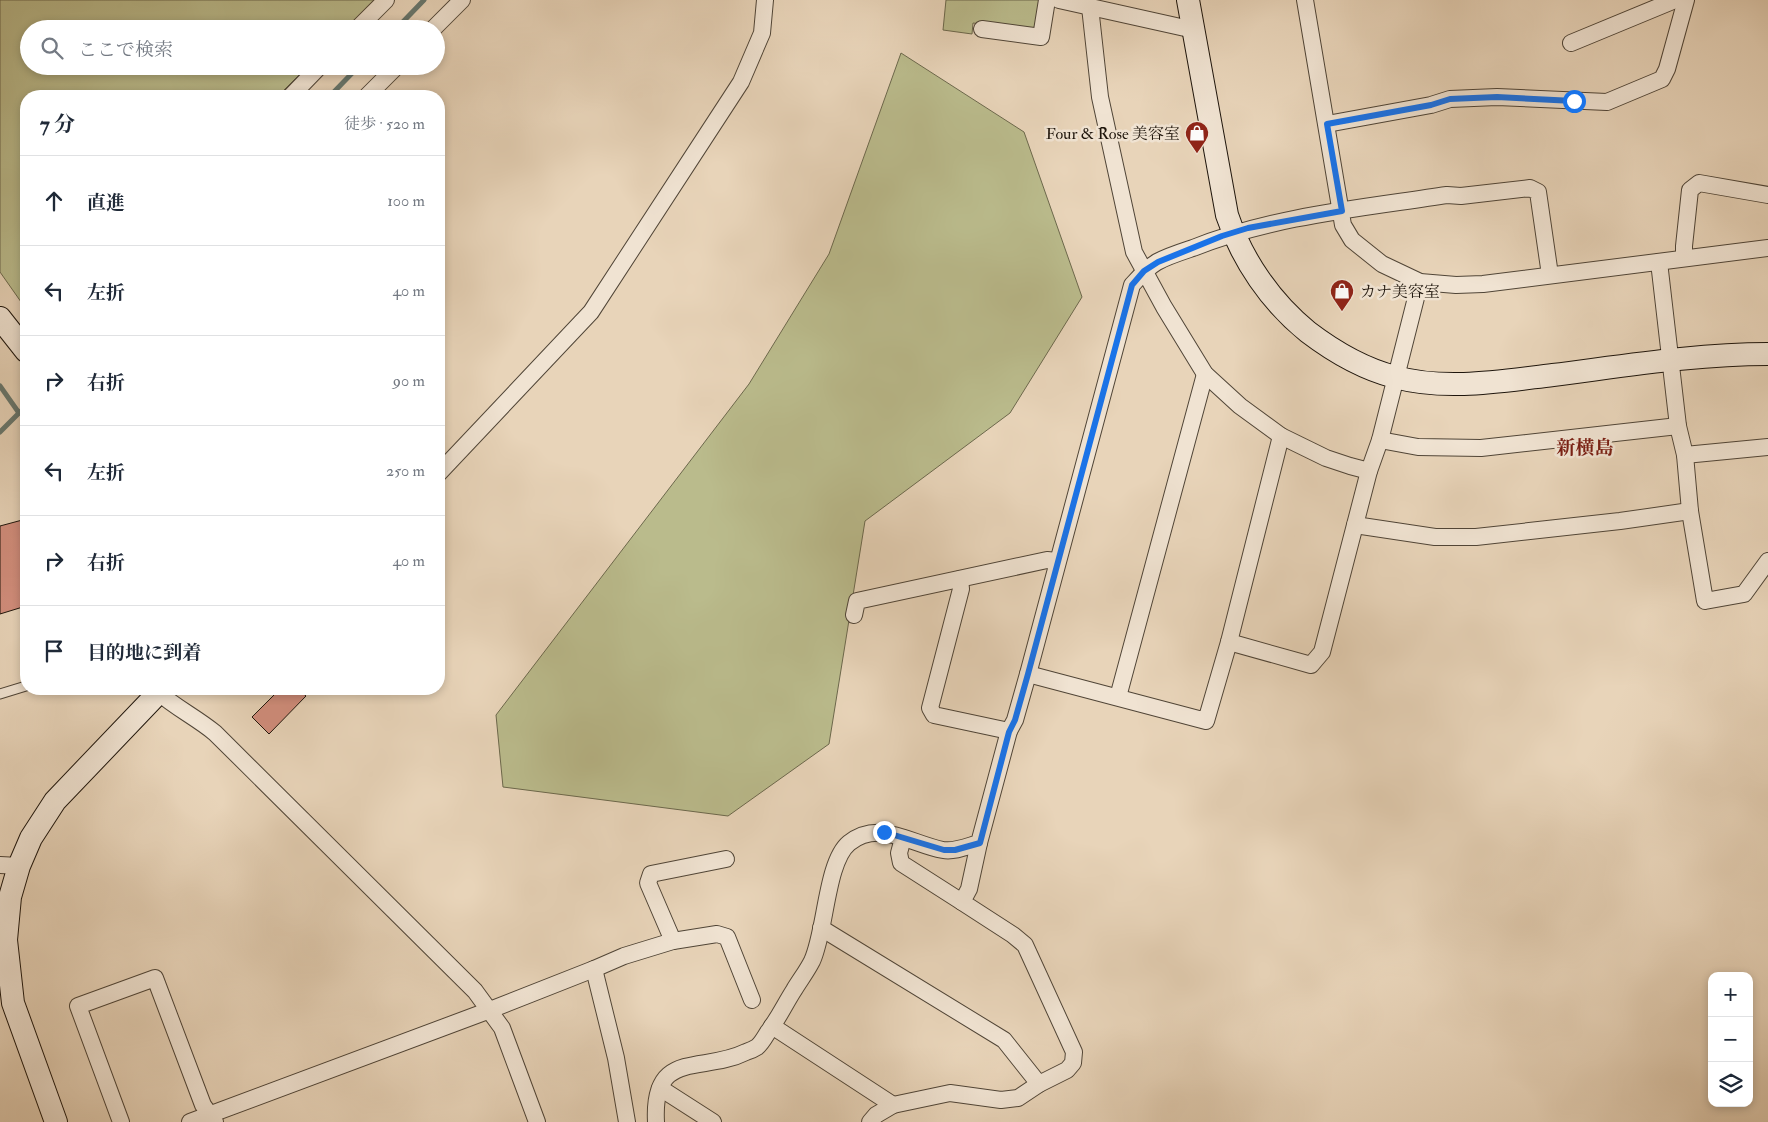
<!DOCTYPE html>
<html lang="ja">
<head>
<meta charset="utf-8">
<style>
	body { margin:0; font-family:"IM FELL Double Pica","Noto Serif JP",serif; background:#f2f2f3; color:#1f2937 }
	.controls { position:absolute; right:15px; bottom:15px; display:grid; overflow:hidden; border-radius:10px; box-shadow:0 2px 8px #0003 }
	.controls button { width:45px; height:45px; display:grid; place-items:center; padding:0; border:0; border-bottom:1px solid #e0e1e3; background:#fff; color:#1f2937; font:25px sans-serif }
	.stop { position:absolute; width:15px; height:15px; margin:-11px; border:4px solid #1a73e8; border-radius:50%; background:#fff }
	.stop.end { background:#1a73e8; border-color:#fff; box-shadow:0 1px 5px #0008 }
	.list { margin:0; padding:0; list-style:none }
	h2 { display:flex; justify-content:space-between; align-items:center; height:65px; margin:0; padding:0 20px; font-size:21px }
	h2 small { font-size:16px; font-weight:400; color:#747a83 }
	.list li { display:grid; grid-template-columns:32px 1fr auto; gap:15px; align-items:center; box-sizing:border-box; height:90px; padding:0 20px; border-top:1px solid #e0e1e3 }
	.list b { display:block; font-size:19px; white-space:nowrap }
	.list em { font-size:16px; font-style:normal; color:#747a83 }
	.icon { flex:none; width:28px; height:28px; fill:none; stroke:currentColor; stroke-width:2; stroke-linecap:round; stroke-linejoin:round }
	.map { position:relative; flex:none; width:1768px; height:1122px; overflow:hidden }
	.search { position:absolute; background:#fff; box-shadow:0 2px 8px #0003; left:20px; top:20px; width:425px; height:55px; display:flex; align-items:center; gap:12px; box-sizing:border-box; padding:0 18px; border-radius:28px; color:#747a83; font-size:19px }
	.panel { position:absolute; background:#fff; box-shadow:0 2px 8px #0003; left:20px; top:90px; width:425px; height:605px; border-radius:20px }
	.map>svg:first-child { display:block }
	.green { fill:#babb8c; stroke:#6c684c }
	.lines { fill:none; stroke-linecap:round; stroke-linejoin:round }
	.stream { stroke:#67776e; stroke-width:5 }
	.building { fill:#d28e7d; stroke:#1e150c }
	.lane-casing { stroke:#504537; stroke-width:11 }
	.street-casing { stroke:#504537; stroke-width:18 }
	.secondary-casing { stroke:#1e150c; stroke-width:24 }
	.lane { stroke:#f0e3d2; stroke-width:9 }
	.street { stroke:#f0e3d2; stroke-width:16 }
	.secondary { stroke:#f0e3d2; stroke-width:22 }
	.route { stroke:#1a73e8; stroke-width:6 }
	.labels { text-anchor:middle; stroke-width:5; stroke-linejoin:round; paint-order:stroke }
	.poi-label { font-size:16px; fill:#1e150c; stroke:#f0e3d2; text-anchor:end }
	.quarter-label { font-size:19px; font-weight:bold; fill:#7a1f14; stroke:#f0e3d2 }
</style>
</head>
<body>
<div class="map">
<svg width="1768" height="1122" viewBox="0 0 1768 1122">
	<rect width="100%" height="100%" fill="#e8d4b9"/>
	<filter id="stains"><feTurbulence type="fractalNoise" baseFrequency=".004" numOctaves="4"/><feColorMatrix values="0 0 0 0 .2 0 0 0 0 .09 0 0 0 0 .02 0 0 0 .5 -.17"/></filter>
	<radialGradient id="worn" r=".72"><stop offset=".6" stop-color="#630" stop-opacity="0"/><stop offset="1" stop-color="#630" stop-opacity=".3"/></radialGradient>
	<!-- green -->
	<g class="green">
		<path d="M0,0H374L346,29H29V66H308L278,96H26V309L0,272Z"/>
		<path d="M946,0H1042L1038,31L973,23L972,34L943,30Z"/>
		<path d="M901,53L1024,132L1082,297L1010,413L865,521L829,744L728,816L503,787L496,715L749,384L829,254Z"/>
	</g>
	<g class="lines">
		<!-- stream -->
		<g class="stream">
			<path d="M396,29L424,0"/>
			<path d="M330,96L359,66"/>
			<path d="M0,386L19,413"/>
			<path d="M0,432L26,406"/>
		</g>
	</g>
	<!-- building -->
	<g class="building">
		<path d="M26,519V606L0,614V526Z"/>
		<path d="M280,689H298L306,696L269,734L252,717Z"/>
	</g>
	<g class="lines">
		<!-- lane casing -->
		<g class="lane-casing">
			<path id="lane" d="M0,694L26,686"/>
		</g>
		<!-- street casing -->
		<g class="street-casing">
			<g id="street">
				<path d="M1059,0L1194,30"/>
				<path d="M1305,0L1343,225L1352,240L1382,264L1420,282L1456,285L1483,284L1768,248"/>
				<path d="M1090,7L1100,97L1134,252L1164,307L1205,374L1240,406L1281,436L1326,458L1350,466L1369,471"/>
				<path d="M357,29L386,0"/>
				<path d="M433,29L462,0"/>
				<path d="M982,29L1041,37L1047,0"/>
				<path d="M1571,43L1675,0"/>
				<path d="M291,96L320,66"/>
				<path d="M367,96L397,66"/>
				<path d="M1327,124L1431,105L1450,99L1497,97L1607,102L1662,79L1667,69L1686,0"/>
				<path d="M1684,258V246L1690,190L1699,183L1768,195"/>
				<path d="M1659,262L1678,426L1685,455L1690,511L1705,601L1744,594L1768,561"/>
				<path d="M1380,440L1418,447L1481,448L1678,426"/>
				<path d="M1685,455L1768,447"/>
				<path d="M439,473L591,312L741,82L762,33L765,0"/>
				<path d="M1355,525L1435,537H1476L1620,521L1690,511"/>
				<path d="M960,579L961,589L930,708L934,715L1009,731"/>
				<path d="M854,615L857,601L1047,560L1057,561"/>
				<path d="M1229,642L1311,665L1322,652L1369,471L1380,440L1420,282"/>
				<path d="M1028,674L1206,721L1229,642L1281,436"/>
				<path d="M158,692C176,708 197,718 215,733L475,991L502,1028L537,1122"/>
				<path d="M1118,697L1205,374"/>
				<path d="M903,838L899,853L901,863L962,902"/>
				<path d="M0,865L19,866"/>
				<path d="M821,928L1004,1040L1039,1084"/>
				<path d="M673,941L648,883L651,874L726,859"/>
				<path d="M594,969L616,1058L627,1122"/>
				<path d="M772,1026L893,1105"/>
				<path d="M660,1088L713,1122"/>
				<path d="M121,1122L78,1006L155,978L203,1105L215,1122"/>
				<path d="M190,1122L490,1010L594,969L624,956L673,941L717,934L727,937L752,1000"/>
				<path d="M656,1122C652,1048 702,1074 746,1052C749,1051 754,1049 757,1047C761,1044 765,1037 768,1032C778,1019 785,1004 794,990C800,980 807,971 812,961C826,931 826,862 849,843C879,819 911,844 943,850C955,852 968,846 979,843L1009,731L1015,720L1028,674L1132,285C1140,276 1147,268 1157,262C1168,256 1181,252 1193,248C1273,216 1362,208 1447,195L1461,196L1530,188L1538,192L1550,275"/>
				<path d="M870,1122L876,1115L893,1105L950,1093L1001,1100L1018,1098L1039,1084L1067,1070L1073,1063L1074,1052L1025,945L1013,935L962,902L969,889L979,843"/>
			</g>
		</g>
		<!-- secondary casing -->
		<g class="secondary-casing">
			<g id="secondary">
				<path d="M1188,0L1227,215C1242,260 1271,302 1308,332C1333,351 1364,369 1395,377C1446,391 1502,381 1553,375C1624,366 1696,354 1768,354"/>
				<path d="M0,318L26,351"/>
				<path d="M56,1122L13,1003L6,940L10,897L19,866L31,838L55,801L162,689"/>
			</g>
		</g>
		<!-- lane -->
		<use href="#lane" class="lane"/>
		<!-- street -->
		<use href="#street" class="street"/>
		<!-- secondary -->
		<use href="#secondary" class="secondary"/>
	</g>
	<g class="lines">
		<!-- route -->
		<path class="route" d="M884,832L944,850H955L980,843L1009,732L1015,720L1028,674L1132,285L1144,271L1158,262L1222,236L1248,228L1342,211L1327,124L1431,105L1450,99L1497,97L1574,101"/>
	</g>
	<!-- icons -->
	<defs>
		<g id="shop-pin" transform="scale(1.25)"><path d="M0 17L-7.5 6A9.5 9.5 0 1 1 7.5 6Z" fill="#8f2418" stroke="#f0e3d2"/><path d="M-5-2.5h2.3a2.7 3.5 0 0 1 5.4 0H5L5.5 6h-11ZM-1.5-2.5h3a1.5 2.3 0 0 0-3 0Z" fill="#fff"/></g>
	</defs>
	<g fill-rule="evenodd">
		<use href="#shop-pin" x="1197" y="133"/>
		<use href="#shop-pin" x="1342" y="291"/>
	</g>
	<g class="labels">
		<!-- poi labels -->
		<g class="poi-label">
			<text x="1180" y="139">Four &amp; Rose 美容室</text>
			<text x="1360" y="297" text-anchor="start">カナ美容室</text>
		</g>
		<!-- quarter labels -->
		<g class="quarter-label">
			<text x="1585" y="454">新横島</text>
		</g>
	</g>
	<rect width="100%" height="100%" filter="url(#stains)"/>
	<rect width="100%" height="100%" fill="url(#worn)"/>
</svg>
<div class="controls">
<button>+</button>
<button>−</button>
<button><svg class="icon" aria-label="layers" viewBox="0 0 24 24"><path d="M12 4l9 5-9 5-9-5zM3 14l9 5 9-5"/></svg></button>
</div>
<div class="stop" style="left:1574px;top:101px"></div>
<div class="stop end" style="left:884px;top:832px"></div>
<div class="search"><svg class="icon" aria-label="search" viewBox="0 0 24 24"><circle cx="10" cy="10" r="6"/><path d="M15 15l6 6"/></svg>ここで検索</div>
<section class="panel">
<h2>7 分<small>徒歩 · 520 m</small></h2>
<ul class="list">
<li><svg class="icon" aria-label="ahead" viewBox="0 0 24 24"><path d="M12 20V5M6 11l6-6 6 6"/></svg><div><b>直進</b></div><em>100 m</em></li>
<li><svg class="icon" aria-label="left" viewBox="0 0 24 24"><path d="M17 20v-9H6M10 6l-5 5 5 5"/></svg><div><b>左折</b></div><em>40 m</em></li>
<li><svg class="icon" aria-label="right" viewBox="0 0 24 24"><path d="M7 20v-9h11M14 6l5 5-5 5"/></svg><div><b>右折</b></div><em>90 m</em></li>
<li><svg class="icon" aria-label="left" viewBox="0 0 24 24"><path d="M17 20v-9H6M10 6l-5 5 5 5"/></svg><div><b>左折</b></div><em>250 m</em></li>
<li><svg class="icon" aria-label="right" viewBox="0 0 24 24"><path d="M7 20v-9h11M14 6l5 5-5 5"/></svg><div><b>右折</b></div><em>40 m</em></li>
<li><svg class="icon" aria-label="arrive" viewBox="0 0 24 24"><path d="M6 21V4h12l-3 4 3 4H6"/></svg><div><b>目的地に到着</b></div></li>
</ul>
</section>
</div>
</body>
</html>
